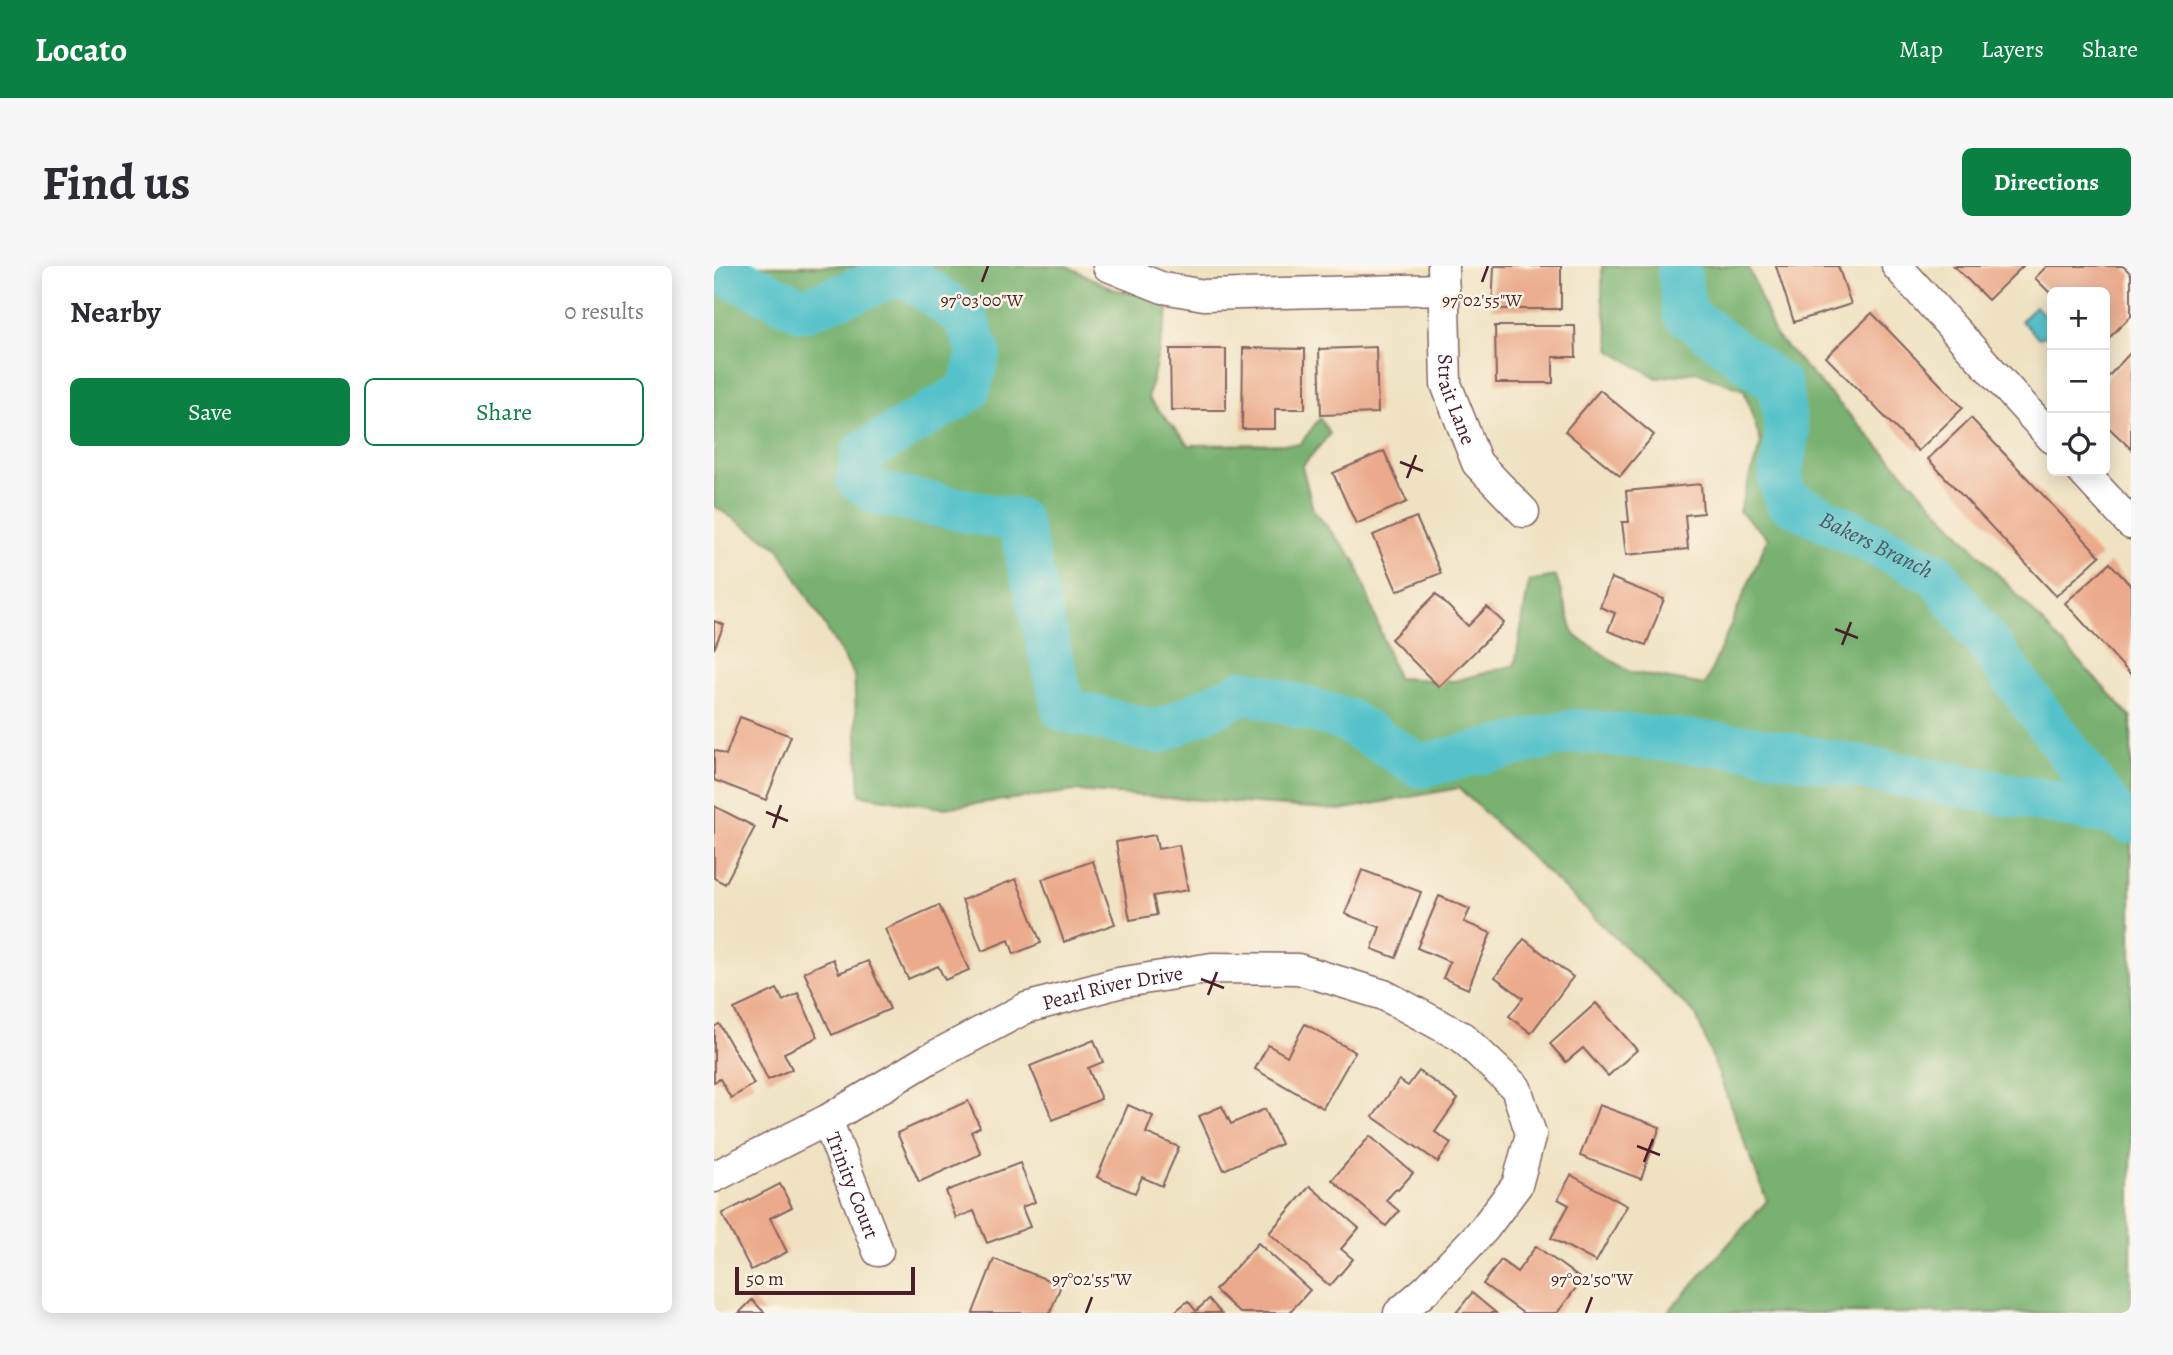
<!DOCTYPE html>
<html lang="en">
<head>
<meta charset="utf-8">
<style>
	body { margin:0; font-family:Alegreya,serif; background:#f7f7f7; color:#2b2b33 }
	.controls { position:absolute; right:21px; top:21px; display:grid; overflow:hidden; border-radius:10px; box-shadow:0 4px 18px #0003 }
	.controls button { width:63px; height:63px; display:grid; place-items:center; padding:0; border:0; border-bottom:2px solid #e1e1e2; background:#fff; color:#2b2b33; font:35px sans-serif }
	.scale { position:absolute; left:21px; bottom:18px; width:180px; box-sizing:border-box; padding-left:7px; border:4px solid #4a1f2b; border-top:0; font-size:19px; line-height:24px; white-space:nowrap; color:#4a1f2b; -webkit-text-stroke:5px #fcf5e5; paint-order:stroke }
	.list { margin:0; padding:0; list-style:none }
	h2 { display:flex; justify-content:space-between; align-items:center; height:91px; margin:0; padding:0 28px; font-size:30px }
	h2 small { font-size:23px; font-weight:400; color:#7c7c81 }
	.actions { display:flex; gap:14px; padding:21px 28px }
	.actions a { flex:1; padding:16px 0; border:2px solid #0b8043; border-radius:10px; text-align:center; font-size:24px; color:#0b8043 }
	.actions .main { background:#0b8043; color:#fff }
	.icon { flex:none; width:38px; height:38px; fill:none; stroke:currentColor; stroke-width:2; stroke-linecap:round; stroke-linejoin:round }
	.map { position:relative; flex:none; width:1417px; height:1047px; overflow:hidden; border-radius:10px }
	header { display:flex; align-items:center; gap:42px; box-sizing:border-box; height:98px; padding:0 35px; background:#0b8043; color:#fff }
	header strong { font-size:33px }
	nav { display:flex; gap:38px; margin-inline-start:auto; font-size:24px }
	.intro { display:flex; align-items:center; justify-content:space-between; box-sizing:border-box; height:168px; padding:0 42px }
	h1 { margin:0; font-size:49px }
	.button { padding:18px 32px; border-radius:10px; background:#0b8043; color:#fff; font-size:24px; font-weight:700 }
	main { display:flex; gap:42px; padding:0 42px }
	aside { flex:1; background:#fff; border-radius:10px; box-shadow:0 4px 18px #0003 }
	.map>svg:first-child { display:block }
	.forest { fill:#78b16f; stroke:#61684d; stroke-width:2 }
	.water { fill:#54c2c9; stroke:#4f707a; stroke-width:2 }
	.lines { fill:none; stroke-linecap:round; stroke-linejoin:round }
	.river { stroke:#54c2c9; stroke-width:44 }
	.building { fill:#ebaa8b }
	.minor-casing { stroke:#846360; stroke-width:33 }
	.minor { stroke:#fff; stroke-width:30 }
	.ticks { fill:none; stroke:#4a1f2b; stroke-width:2.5 }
	.labels { text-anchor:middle; stroke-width:5; stroke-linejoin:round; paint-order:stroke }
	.street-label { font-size:21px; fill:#4a1f2b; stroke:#fcf5e5 }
	.water-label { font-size:23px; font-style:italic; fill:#4e5862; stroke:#fcf5e5 }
	.ticks-label { font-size:18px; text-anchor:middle; fill:#4a1f2b; stroke:#fcf5e5; stroke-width:5; stroke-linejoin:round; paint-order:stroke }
</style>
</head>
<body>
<header>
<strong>Locato</strong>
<nav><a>Map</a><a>Layers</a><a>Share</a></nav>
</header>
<div class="intro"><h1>Find us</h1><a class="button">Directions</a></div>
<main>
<aside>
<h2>Nearby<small>0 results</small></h2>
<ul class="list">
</ul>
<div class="actions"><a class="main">Save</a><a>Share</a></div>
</aside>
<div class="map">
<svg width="1417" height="1047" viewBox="0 0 1417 1047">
	<rect width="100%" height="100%" fill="#fcf5e5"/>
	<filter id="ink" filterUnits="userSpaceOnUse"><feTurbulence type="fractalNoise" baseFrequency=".0143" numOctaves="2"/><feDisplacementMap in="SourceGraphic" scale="14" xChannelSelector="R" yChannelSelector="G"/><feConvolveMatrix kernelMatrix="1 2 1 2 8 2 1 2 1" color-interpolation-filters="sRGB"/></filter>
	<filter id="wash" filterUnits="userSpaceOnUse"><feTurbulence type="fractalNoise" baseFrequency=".00686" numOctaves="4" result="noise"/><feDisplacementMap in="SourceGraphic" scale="28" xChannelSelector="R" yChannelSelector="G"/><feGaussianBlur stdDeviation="1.57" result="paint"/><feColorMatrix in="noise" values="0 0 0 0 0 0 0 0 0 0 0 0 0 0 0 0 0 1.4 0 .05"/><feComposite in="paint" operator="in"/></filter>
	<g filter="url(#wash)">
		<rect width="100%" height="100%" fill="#efe2c2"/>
		<!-- forest -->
		<path class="forest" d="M0,0H353L399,23L456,36L434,132L475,179L586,178L606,152L616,168L588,200L599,244L641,294L683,412L740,415L801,399L815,315L842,310L860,369L916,406L991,419L1054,272L1025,245L1047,177L1030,124L982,106L943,112L897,85L888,30V0H1034L1061,69L1417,451V1047H953L1053,935L982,749L745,522L626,544L361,525L228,542L146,529L140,409L65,282L0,240Z"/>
		<!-- water -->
		<path class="water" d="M1321,40L1331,49L1338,47V75L1337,72L1332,70L1325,72L1307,55Z"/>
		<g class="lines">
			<!-- river -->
			<g class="river">
				<path id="s1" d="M965,0L970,47L1066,119L1073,170L1066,213L1072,234L1222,308L1401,548L1413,555"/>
				<path d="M0,2L89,44L189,7L251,51L265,87L254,125L149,187L144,213L166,228L305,255L350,444L444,466L531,425L632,454L706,500L860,465L1035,481L1401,548"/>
			</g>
		</g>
		<g id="blocks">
			<!-- building -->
			<g class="building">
				<path d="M780,0H847V43H778Z"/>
				<path d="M1062,0H1124L1137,38L1080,56Z"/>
				<path d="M1240,0H1309L1274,34Z"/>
				<path d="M1333,0H1409L1417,8V50L1391,76V26H1338V29L1321,12Z"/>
				<path d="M1158,47L1249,142L1204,185L1112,91Z"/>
				<path d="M781,60H861L862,91H839V117H782Z"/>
				<path d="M662,81L664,147L607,149L605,83Z"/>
				<path d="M529,82L591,83V143H561V163H528Z"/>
				<path d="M456,83H512V144H457Z"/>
				<path d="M1417,86V183L1391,158V114Z"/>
				<path d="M886,124L940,169L906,210L851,165Z"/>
				<path d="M1257,152L1386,290L1342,330L1214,193Z"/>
				<path d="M670,185L693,236L642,258L619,207Z"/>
				<path d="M987,218L989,247L971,249L974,283L912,289L908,256H915L912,225Z"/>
				<path d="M702,251L727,307L683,325L659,269Z"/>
				<path d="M1396,297L1417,320V409L1351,337Z"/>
				<path d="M897,312L950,333L932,379L894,365L901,347L886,341Z"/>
				<path d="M722,328L754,360L773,341L790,357L725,421L677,373Z"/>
				<path d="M0,355L10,359L0,383Z"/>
				<path d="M26,451L77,470L52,534L0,514V484L12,489Z"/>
				<path d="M0,540L41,561L11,618L0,612Z"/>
				<path d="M441,569L444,583L465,579L474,624L439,630L443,649L416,654L402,576Z"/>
				<path d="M379,595L401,658L350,676L328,613Z"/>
				<path d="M648,604L707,626L682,692L658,683L666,661L631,648Z"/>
				<path d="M302,613L327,677L300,688L295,674L268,685L248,634Z"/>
				<path d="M725,630L756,643L750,656L777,667L754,723L729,712L736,696L703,682Z"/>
				<path d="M225,639L255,704L231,714L224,700L194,713L171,663Z"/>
				<path d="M810,673L859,711L817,767L795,750L809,732L781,711Z"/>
				<path d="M119,693L125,707L154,695L176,743L118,769L90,706Z"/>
				<path d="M63,723L69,735L84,727L104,771L70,787L78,803L54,814L20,743Z"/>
				<path d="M882,737L923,784L894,810L869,782L852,796L836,778Z"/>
				<path d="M5,758L40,818L17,832L6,813L0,816V761Z"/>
				<path d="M591,758L641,786L609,842L541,803L554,779L573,790Z"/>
				<path d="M380,774L389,796L374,802L387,833L339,854L316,800Z"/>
				<path d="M705,805L744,833L721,866L737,877L724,896L659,851L685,814L694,820Z"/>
				<path d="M254,835L266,861L257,866L267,888L205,916L183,867Z"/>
				<path d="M414,839L439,850L432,867L465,881L448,920L428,911L421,927L383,911Z"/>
				<path d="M885,839L946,861L927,913L866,890Z"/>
				<path d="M508,840L517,858L551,843L567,878L510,904L485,850Z"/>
				<path d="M656,870L699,907L684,924L682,923L672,934L685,945L672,960L618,914Z"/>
				<path d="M306,897L321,936L308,941L316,961L273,977L260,945L242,952L232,925Z"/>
				<path d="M857,909L913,940L882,996L837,972L855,939L844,933Z"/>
				<path d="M66,918L78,941L56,952L73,986L37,1004L8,948Z"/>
				<path d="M596,920L645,962L627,983L639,993L616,1020L555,967Z"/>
				<path d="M544,977L596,1024L575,1047H526L501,1024Z"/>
				<path d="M822,980L868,1014L843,1047H809L769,1018L787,994L803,1006Z"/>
				<path d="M280,993L347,1019L336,1047H259Z"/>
				<path d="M758,1027L782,1047H742Z"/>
				<path d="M495,1033L507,1047H459L474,1035L482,1045Z"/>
				<path d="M38,1034L51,1047H25Z"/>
			</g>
		</g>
	</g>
	<g filter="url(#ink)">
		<use href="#blocks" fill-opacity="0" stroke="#846360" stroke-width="2"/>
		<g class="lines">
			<!-- minor casing -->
			<g class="minor-casing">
				<g id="minor">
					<path d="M394,0L449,22L490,29L730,23"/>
					<path id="s2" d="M729,0L732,118L763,197L810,246"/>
					<path d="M1183,0L1338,172"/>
					<path d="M1368,205L1417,258"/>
					<path id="s3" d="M113,854L164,985"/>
					<path id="s4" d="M0,911L113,854L213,794L312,742L404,717L498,702L584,703L670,729L748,771L802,822L817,868L803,919L770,963L714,1022L685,1047"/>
				</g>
			</g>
			<!-- minor -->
			<use href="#minor" class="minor"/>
		</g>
	</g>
	<!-- ticks -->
	<path class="ticks" d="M268,16L274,0M768,16L774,0M686,196L709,205M693,212L702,189M1121,363L1144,372M1128,379L1137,356M52,546L74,555M59,562L67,539M487,713L510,722M494,729L503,706M923,880L946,889M930,896L939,873M372,1047L378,1031M872,1047L878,1031"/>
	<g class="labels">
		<!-- street labels -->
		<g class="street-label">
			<text dy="7" stroke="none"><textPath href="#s2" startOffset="135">Strait Lane</textPath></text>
			<text dy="7" stroke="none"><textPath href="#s4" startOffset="444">Pearl River Drive</textPath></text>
			<text dy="7" stroke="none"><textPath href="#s3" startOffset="70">Trinity Court</textPath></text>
		</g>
		<!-- water labels -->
		<g class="water-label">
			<text dy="8" stroke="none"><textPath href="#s1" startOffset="385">Bakers Branch</textPath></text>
		</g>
	</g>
	<g class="ticks-label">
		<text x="768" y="40">97°02'55"W</text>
		<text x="268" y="40">97°03'00"W</text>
		<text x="378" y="1019">97°02'55"W</text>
		<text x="878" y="1019">97°02'50"W</text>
	</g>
</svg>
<div class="controls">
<button>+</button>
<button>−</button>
<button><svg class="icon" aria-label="locate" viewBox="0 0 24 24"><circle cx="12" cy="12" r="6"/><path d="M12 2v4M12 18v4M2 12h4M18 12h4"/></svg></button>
</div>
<div class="scale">50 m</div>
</div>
</main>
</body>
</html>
